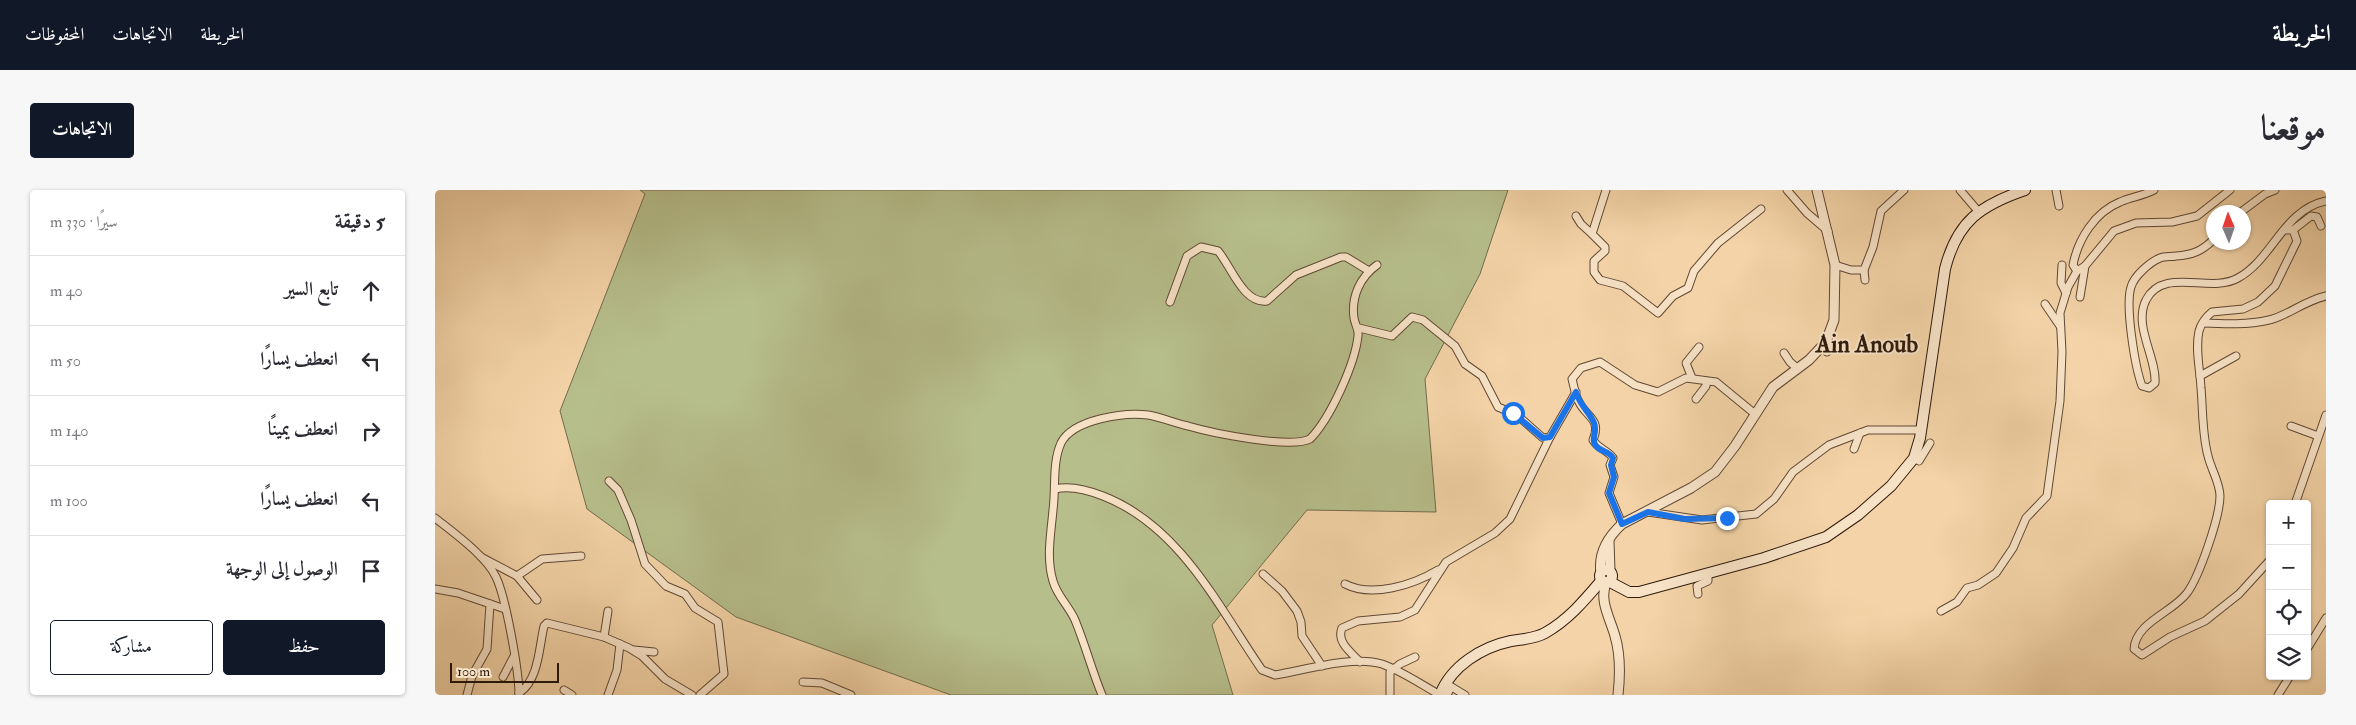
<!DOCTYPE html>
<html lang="ar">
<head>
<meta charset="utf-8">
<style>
	body { margin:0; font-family:"IM FELL Double Pica",Amiri,serif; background:#f7f7f7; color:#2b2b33; direction:rtl }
	.controls { position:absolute; right:15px; bottom:15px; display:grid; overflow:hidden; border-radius:5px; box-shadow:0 1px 4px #0004 }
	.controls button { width:45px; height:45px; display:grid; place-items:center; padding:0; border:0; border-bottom:1px solid #e1e1e2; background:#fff; color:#2b2b33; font:25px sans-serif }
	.compass { position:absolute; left:1771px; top:15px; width:45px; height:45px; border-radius:50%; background:#fff; box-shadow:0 1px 4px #0004; rotate:358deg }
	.scale { position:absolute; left:15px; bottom:12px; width:109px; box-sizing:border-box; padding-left:5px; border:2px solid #2f1a0c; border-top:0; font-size:14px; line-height:18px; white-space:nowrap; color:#2f1a0c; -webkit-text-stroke:4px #f7e2c6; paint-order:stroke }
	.stop { position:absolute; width:15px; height:15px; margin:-11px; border:4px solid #1a73e8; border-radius:50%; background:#fff }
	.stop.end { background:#1a73e8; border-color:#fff; box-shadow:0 1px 5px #0008 }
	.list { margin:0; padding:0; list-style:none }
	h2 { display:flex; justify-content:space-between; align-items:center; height:65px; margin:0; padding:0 20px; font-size:21px }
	h2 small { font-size:16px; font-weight:400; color:#7c7c81 }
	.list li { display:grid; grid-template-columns:32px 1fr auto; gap:15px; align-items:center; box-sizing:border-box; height:70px; padding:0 20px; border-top:1px solid #e1e1e2 }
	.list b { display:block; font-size:19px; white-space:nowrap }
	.list em { font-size:16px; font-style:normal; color:#7c7c81 }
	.actions { display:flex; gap:10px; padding:15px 20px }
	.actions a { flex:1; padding:11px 0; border:1px solid #111827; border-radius:5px; text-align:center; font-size:18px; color:#111827 }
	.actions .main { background:#111827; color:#fff }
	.icon { flex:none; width:28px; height:28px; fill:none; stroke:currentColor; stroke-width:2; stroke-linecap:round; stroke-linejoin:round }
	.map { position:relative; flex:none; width:1891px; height:505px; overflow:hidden; direction:ltr; border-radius:5px }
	header { display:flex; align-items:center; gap:30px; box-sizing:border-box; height:70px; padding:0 25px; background:#111827; color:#fff }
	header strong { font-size:24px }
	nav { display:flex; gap:28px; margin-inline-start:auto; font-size:18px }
	.intro { display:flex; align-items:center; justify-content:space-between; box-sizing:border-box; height:120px; padding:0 30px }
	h1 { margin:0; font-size:35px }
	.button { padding:12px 22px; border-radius:5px; background:#111827; color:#fff; font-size:18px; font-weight:700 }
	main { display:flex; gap:30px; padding:0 30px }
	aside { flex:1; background:#fff; border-radius:5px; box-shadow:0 1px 4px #0004 }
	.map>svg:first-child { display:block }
	.green { fill:#b6be8b; stroke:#726c4c }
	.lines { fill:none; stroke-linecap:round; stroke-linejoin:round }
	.minor-casing { stroke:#604833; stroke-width:9 }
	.tertiary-casing { stroke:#604833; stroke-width:11 }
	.secondary-casing { stroke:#2f1a0c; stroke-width:12 }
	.minor { stroke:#f7e2c6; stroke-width:7 }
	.tertiary { stroke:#f7e2c6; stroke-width:9 }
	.secondary { stroke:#f7e2c6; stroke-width:10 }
	.route { stroke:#1a73e8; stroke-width:6 }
	.labels { text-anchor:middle; stroke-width:4; stroke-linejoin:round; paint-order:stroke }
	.quarter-label { font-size:24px; font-weight:bold; fill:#2f1a0c; stroke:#f7e2c6 }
</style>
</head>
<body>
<header>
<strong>الخريطة</strong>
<nav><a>الخريطة</a><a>الاتجاهات</a><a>المحفوظات</a></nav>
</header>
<div class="intro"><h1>موقعنا</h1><a class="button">الاتجاهات</a></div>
<main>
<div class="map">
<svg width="1891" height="505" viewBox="0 0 1891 505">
	<rect width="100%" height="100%" fill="#f3d3a7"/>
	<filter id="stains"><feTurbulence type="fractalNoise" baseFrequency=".004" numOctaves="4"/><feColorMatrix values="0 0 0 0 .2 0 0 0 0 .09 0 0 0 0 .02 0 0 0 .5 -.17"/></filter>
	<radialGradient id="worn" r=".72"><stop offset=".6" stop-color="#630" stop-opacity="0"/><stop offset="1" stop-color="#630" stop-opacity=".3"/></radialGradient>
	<!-- green -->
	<path class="green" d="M205,0H1073L1045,84L990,189L1001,322L872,320L777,435L798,505H516L301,427L152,319L125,221L210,4Z"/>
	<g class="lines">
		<!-- minor casing -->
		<g class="minor-casing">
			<g id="minor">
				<path d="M1171,0L1157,44L1170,57V61L1159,71V82L1165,90L1188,96L1223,123L1238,106L1253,98L1259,81L1283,53L1326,19"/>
				<path d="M1352,0L1372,23L1393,41"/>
				<path d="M1525,0L1543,21"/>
				<path d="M1621,0L1624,16"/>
				<path d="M1806,22L1830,4L1840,0"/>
				<path d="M1141,26L1146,34L1157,44"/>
				<path d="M1858,40L1876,26L1882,27L1886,36"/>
				<path d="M1778,50C1767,61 1757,65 1741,66C1736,67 1730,66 1725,68C1715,72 1699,86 1696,97C1690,116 1700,177 1707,196L1714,198L1720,193C1722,168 1698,136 1711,110C1729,76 1775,104 1803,88C1838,69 1848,20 1891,11"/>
				<path d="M1400,75L1416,80H1429L1438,57L1446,21L1469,0"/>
				<path d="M1627,75L1626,93L1631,103"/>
				<path d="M1429,80L1430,90"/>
				<path d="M1642,81L1638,75C1643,49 1660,22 1685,12C1696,7 1708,6 1719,0"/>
				<path d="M1645,107L1650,76"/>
				<path d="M735,112L752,66L766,57L783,61C796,76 808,114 832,111L861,85L906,67H911L934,81"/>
				<path d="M1610,114L1625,136"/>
				<path d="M1768,133C1789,134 1813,135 1834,130C1852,126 1869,111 1891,106"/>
				<path d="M924,138L957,146L977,127L988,130L1020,156L1030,174L1047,186L1063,217L1082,225L1108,248L1115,247L1141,202"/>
				<path d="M1391,152L1394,156L1392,162"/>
				<path d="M1349,163L1355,172L1363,179"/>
				<path d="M1765,186L1801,166"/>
				<path d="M1257,188L1251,173L1264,157"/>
				<path d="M1261,209L1271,196L1272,192"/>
				<path d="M1856,236L1883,246"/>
				<path d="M1419,259L1425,243"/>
				<path d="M1479,268L1484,271L1495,253"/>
				<path d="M174,291L183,300L196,330L210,374L231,396L250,404L260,418L283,432L289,484L265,505"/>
				<path d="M620,299C636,295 653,300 668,306C745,336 783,416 827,480L840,485C871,480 918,465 947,474C967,481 987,495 1005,505"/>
				<path d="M1860,314L1891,225"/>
				<path d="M1213,322L1267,330L1321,324L1339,309L1358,282L1394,255L1433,240H1487"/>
				<path d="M0,328C19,343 51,366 61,387C71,408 84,481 84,505"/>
				<path d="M1187,334L1174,303L1179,287L1175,275L1178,268C1173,260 1163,259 1158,250C1167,229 1151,227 1144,212C1140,205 1139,196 1137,189L1146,178L1165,172L1200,195L1223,202L1251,188L1281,192L1320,224"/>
				<path d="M46,367L82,386L102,410"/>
				<path d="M1835,370L1804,404L1770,431L1735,447L1707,465L1699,459C1701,432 1737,423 1752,403C1764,387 1785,327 1785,306C1785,293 1776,279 1773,266C1767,244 1768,220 1766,198C1765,179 1760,159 1764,141C1766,134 1771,127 1777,122L1808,119L1823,112L1840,96L1862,51L1858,40H1849"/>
				<path d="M828,384L847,401L862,421L866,432L867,446L887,476"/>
				<path d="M82,386L107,369L146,366"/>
				<path d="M910,394C937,408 978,395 1003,380"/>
				<path d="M0,399L23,403L70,419"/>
				<path d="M1263,404L1262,396L1273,391V383"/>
				<path d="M1506,421L1522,412L1532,398L1543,395L1561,383L1578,358L1591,328L1612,306L1625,211L1627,162L1625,123L1633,97L1642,81L1650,76L1679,41L1701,33L1737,32L1762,26L1795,0"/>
				<path d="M169,447L173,421"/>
				<path d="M1872,459L1891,428"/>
				<path d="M199,460L219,462"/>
				<path d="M925,472C916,462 901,452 907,438L923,431L965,427L980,420L1011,372L1060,343L1075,329L1115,247"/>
				<path d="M68,487L79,466"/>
				<path d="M368,492L387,493L416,505"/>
				<path d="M1010,493L1030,505"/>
				<path d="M129,500L137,505"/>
				<path d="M84,503C104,490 104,457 109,436L112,433L169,447L194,458L207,466L230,489L257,505"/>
				<path d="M32,505L37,486L52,459L55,414"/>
				<path d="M173,505L182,480L185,454"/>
				<path d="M667,505C657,481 650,454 640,430C634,416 622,406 618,391C611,368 616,343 618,320C621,298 617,273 626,253C638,229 690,222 713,225C726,227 739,233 753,236C777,243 855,259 875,249C895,229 920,174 923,146C924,139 920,135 919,128C916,107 925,87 942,75"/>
				<path d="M955,505V482L965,474L980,467"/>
				<path d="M1012,505L1016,497"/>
				<path d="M1843,505L1855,486"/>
			</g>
		</g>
		<!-- tertiary casing -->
		<g class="tertiary-casing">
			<g id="tertiary">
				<path d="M1174,351L1175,381"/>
				<path d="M1166,383C1163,363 1173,347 1187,334L1256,298L1280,282L1300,256L1338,197L1374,170L1391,152L1399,130L1400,75L1382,0"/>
				<path d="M1171,393C1164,411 1175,428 1180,446C1185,463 1185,487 1183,505"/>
			</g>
		</g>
		<!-- secondary casing -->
		<g class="secondary-casing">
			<g id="secondary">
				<circle cx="1171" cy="386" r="6"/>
				<path d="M1175,392L1194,402H1204L1329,368L1391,347L1423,325L1456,296L1479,268L1485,248L1510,79C1522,31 1546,15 1590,0"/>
				<path d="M1005,505C1016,476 1047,457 1076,451C1088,449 1099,449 1110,443C1133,430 1149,411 1166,391"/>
			</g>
		</g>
		<!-- minor -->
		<use href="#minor" class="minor"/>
		<!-- tertiary -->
		<use href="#tertiary" class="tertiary"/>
		<!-- secondary -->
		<use href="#secondary" class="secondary"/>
	</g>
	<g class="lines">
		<!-- route -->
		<path class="route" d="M1078,223L1108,248L1115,247L1141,202C1145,216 1154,221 1159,233C1163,242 1155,249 1161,256C1166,262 1174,261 1178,268L1176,275L1179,287L1174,303L1187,334L1213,322L1250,329L1292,328"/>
	</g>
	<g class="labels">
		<!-- quarter labels -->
		<g class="quarter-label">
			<text x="1432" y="162">Ain Anoub</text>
		</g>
	</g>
	<rect width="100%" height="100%" filter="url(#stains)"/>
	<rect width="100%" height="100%" fill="url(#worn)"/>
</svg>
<div class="controls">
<button>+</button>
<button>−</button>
<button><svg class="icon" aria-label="locate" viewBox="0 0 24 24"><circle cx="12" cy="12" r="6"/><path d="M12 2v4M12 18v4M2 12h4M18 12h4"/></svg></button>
<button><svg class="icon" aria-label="layers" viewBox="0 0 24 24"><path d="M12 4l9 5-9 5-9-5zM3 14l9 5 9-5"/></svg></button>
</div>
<svg class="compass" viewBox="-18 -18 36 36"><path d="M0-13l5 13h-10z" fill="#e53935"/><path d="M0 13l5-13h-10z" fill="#7c7c81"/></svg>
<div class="scale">100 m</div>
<div class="stop" style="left:1078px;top:223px"></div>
<div class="stop end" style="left:1292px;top:328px"></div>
</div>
<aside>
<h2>5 دقيقة<small>سيرًا · 330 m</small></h2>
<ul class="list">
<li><svg class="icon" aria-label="ahead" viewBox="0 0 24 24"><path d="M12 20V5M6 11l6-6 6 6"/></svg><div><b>تابع السير</b></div><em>40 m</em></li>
<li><svg class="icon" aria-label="left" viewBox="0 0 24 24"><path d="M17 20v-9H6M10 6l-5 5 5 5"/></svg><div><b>انعطف يسارًا</b></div><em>50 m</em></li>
<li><svg class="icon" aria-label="right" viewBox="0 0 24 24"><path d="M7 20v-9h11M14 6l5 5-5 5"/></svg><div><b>انعطف يمينًا</b></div><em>140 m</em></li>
<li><svg class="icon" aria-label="left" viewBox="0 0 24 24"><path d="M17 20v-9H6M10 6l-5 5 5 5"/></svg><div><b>انعطف يسارًا</b></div><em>100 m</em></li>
<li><svg class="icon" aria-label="arrive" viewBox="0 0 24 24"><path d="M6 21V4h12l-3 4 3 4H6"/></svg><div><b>الوصول إلى الوجهة</b></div></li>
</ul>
<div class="actions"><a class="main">حفظ</a><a>مشاركة</a></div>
</aside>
</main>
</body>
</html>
